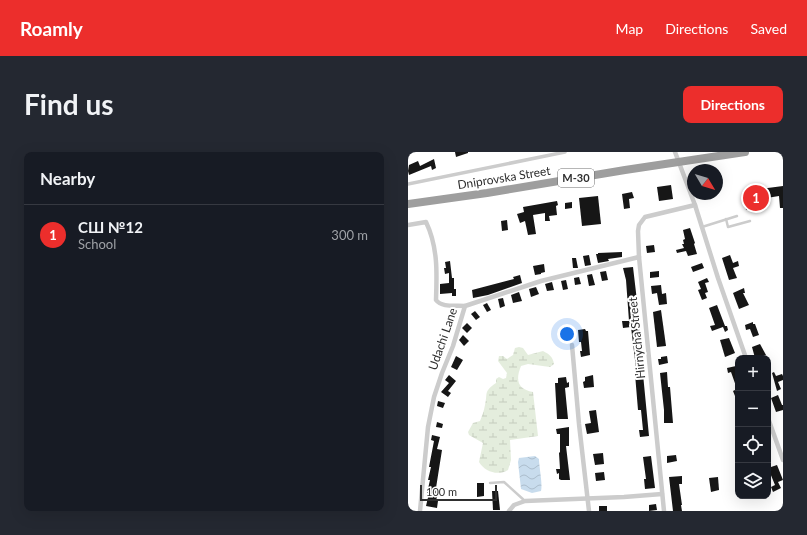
<!DOCTYPE html>
<html lang="en">
<head>
<meta charset="utf-8">
<style>
	body { margin:0; font-family:Lato,sans-serif; background:#242831; color:#f1f3f6 }
	.controls { position:absolute; right:12px; bottom:12px; display:grid; overflow:hidden; border-radius:8px; box-shadow:0 4px 16px #0002 }
	.controls button { width:36px; height:36px; display:grid; place-items:center; padding:0; border:0; border-bottom:1px solid #363941; background:#171b24; color:#f1f3f6; font:20px sans-serif }
	.compass { position:absolute; left:279px; top:12px; width:36px; height:36px; border-radius:50%; background:#171b24; box-shadow:0 4px 16px #0002; rotate:128deg }
	.scale { position:absolute; left:12px; bottom:10px; width:77px; box-sizing:border-box; padding-left:4px; border:2px solid #2f2f2f; border-top:0; font-size:11px; line-height:14px; white-space:nowrap; color:#2f2f2f; -webkit-text-stroke:3px #fff; paint-order:stroke }
	.you { position:absolute; left:159px; top:182px; width:14px; height:14px; margin:-10px; border:3px solid #fff; border-radius:50%; background:#1a73e8; box-shadow:0 0 0 6px #1a73e833 }
	.badge { display:grid; place-items:center; width:26px; height:26px; border-radius:50%; background:#ec2e2c; color:#fff; font-size:13px; font-weight:700 }
	.pin { position:absolute; translate:-50% -50%; border:2px solid #fff; box-shadow:0 1px 4px #0006 }
	.list { margin:0; padding:0; list-style:none }
	h2 { display:flex; justify-content:space-between; align-items:center; height:52px; margin:0; padding:0 16px; font-size:17px }
	h2 small { font-size:13px; font-weight:400; color:#9ea1a6 }
	.list li { display:grid; grid-template-columns:26px 1fr auto; gap:12px; align-items:center; box-sizing:border-box; height:60px; padding:0 16px; border-top:1px solid #363941 }
	.list b { display:block; font-size:15px; white-space:nowrap }
	.list p { margin:0; font-size:13px; white-space:nowrap; color:#9ea1a6 }
	.list em { font-size:13px; font-style:normal; color:#9ea1a6 }
	.icon { flex:none; width:22px; height:22px; fill:none; stroke:currentColor; stroke-width:2; stroke-linecap:round; stroke-linejoin:round }
	.map { position:relative; flex:none; width:375px; height:359px; overflow:hidden; border-radius:8px }
	header { display:flex; align-items:center; gap:24px; box-sizing:border-box; height:56px; padding:0 20px; background:#ec2e2c; color:#fff }
	header strong { font-size:19px }
	nav { display:flex; gap:22px; margin-inline-start:auto; font-size:14px }
	.intro { display:flex; align-items:center; justify-content:space-between; box-sizing:border-box; height:96px; padding:0 24px }
	h1 { margin:0; font-size:28px }
	.button { padding:10px 18px; border-radius:8px; background:#ec2e2c; color:#fff; font-size:14px; font-weight:700 }
	main { display:flex; gap:24px; padding:0 24px }
	aside { flex:1; background:#171b24; border-radius:8px; box-shadow:0 4px 16px #0002 }
	.map>svg:first-child { display:block }
	.wetland { fill:url(#wetland-marsh) }
	.water { fill:url(#water-waves) }
	.building { fill:#161616 }
	.lines { fill:none; stroke-linecap:round; stroke-linejoin:round }
	.service { stroke:#ccc; stroke-width:2.5 }
	.pedestrian { stroke:#ccc; stroke-width:3.5 }
	.minor { stroke:#ccc; stroke-width:4.5 }
	.trunk { stroke:#9e9e9e; stroke-width:8 }
	.labels { text-anchor:middle; stroke-width:4; stroke-linejoin:round; paint-order:stroke }
	.shield { fill:#fff; stroke:#6d6d6d; stroke-width:1 }
	.shield-label { font-size:11px; font-weight:bold; fill:#2f2f2f }
	.street-label { font-size:12px; fill:#2f2f2f; stroke:#fff }
</style>
</head>
<body>
<header>
<strong>Roamly</strong>
<nav><a>Map</a><a>Directions</a><a>Saved</a></nav>
</header>
<div class="intro"><h1>Find us</h1><a class="button">Directions</a></div>
<main>
<aside>
<h2>Nearby<small></small></h2>
<ul class="list">
<li><span class="badge">1</span><div><b>СШ №12</b><p>School</p></div><em>300 m</em></li>
</ul>
</aside>
<div class="map">
<svg width="375" height="359" viewBox="0 0 375 359">
	<defs>
		<pattern id="wetland-marsh" width="20" height="14" patternUnits="userSpaceOnUse"><rect width="20" height="14" fill="#e4eddd"/><path d="M1 5h8M5 5V1M11 12h8M15 12V8" fill="none" stroke="#c4ccbe"/></pattern>
		<pattern id="water-waves" width="16" height="10" patternUnits="userSpaceOnUse"><rect width="16" height="10" fill="#c8dced"/><path d="M0 5q4-4 8 0t8 0" fill="none" stroke="#acbdcc"/></pattern>
	</defs>
	<rect width="100%" height="100%" fill="#fff"/>
	<!-- wetland -->
	<path class="wetland" d="M111,195L115,196L120,203L135,199C141,202 145,205 146,212L142,215L120,212L113,214C107,229 110,237 125,240L130,284L102,288L103,308L100,318C90,324 77,320 71,310L75,291L61,283L60,280L65,271L72,269C74,264 76,259 77,253C80,241 75,240 88,231V227L91,225L95,227L98,226L99,221L90,209L91,204H95L99,207L105,203L107,196Z"/>
	<!-- water -->
	<path class="water" d="M127,304L131,307C131,314 135,334 133,339L124,341L113,337L110,310L111,306Z"/>
	<!-- building -->
	<g class="building">
		<path d="M47,0H60V1L48,5Z"/>
		<path d="M26,7L28,16L24,18L23,14L1,23L0,19L1,13L10,9L12,14Z"/>
		<path d="M263,33L265,47L251,49L249,35Z"/>
		<path d="M375,34V56H372L371,44L346,48L347,57L338,58L336,39Z"/>
		<path d="M224,40L226,46L221,47L222,56L216,57L214,42Z"/>
		<path d="M190,44L193,72L174,74L171,46Z"/>
		<path d="M149,49L150,53L148,54L149,63L141,64L142,69H137V61L125,63L128,82L120,83L117,69L112,71L109,62L116,60L115,55Z"/>
		<path d="M164,50V56L157,57V51Z"/>
		<path d="M99,68L100,78L94,79L93,69Z"/>
		<path d="M282,76L287,91L286,92L289,102L280,104L278,99L269,101L268,98L276,96L274,92H276L275,88L277,87L275,78Z"/>
		<path d="M246,93L247,100L239,101L238,94Z"/>
		<path d="M214,100V105L200,107L201,109L190,111L188,102H190V101Z"/>
		<path d="M181,103L183,113L177,114L175,104Z"/>
		<path d="M322,103L325,111L330,109L331,114L325,116L329,126L321,128L314,106Z"/>
		<path d="M164,106H168L170,116H165Z"/>
		<path d="M42,109L44,126H46V137H48V144H44V141L32,142V132L41,131V121L37,122L36,116H38L37,110Z"/>
		<path d="M294,111L296,116L285,120L283,115Z"/>
		<path d="M136,112L137,120L133,121V122L127,123L125,114Z"/>
		<path d="M225,115L231,166L234,215L228,216L223,175L215,176L214,169H221L218,128L215,116Z"/>
		<path d="M198,119L200,128L194,129L192,120Z"/>
		<path d="M251,119V125L242,126V120Z"/>
		<path d="M184,122L187,133L181,134L179,123Z"/>
		<path d="M112,123L114,131L80,143L65,146L64,138L106,127L105,125Z"/>
		<path d="M171,125L173,132L167,133L166,126Z"/>
		<path d="M299,126L301,130L297,131L300,140L297,141L299,146L294,148L290,138L293,137L290,130Z"/>
		<path d="M158,128L160,137L155,138L153,129Z"/>
		<path d="M144,130L146,138L139,139L137,132Z"/>
		<path d="M253,133L254,142L258,141L259,152L251,153L249,141L244,142L243,134Z"/>
		<path d="M128,135L131,142L123,145L121,137Z"/>
		<path d="M336,136L337,141H335L341,153L331,157L325,141Z"/>
		<path d="M111,140L114,149L105,151L103,143Z"/>
		<path d="M95,146L97,154L92,156L90,147Z"/>
		<path d="M79,151L83,158L79,160L75,153Z"/>
		<path d="M309,153L317,174H319L320,178L317,180L315,175L304,179L302,174L307,173L301,156Z"/>
		<path d="M253,158L258,194L249,195L245,160Z"/>
		<path d="M67,159L72,165L68,168L63,162Z"/>
		<path d="M345,170V172H347L351,183L345,185L342,177L338,178L337,173Z"/>
		<path d="M59,171L64,176L59,181L54,176Z"/>
		<path d="M177,177L178,179H180L182,203L173,205L172,199H174L173,190H171L170,178Z"/>
		<path d="M55,183L61,189L56,194L51,188Z"/>
		<path d="M155,183H160L161,190L157,191Z"/>
		<path d="M321,186L327,201L317,205L312,188Z"/>
		<path d="M352,192L358,203L347,206L344,195Z"/>
		<path d="M48,204L55,208L49,218L43,215Z"/>
		<path d="M259,204L260,211L251,213L250,207H253V205Z"/>
		<path d="M328,214L330,222V242L327,244L325,239L329,237L323,220L320,221L319,216Z"/>
		<path d="M259,220L260,235H262L265,271H256V258L252,221Z"/>
		<path d="M366,220L368,224L374,222L375,224V228L370,230L373,237L369,239L364,221Z"/>
		<path d="M227,222H235L241,284L232,285L231,278H235L233,258H230Z"/>
		<path d="M41,223L48,229L40,239L43,241L40,245L33,240L41,231L37,228Z"/>
		<path d="M185,223L186,235L176,236L175,230L177,229V225Z"/>
		<path d="M158,225L159,231L161,230V235L157,236L160,267H149L147,231H150V226Z"/>
		<path d="M370,243L374,253H375V258L368,260L363,246Z"/>
		<path d="M30,249L37,251L35,256L29,254Z"/>
		<path d="M188,258L191,280L179,282L177,272L183,271L181,259Z"/>
		<path d="M29,270L35,272L34,276L28,275Z"/>
		<path d="M161,275V294H158L162,328H153L151,327V321L149,322L148,317H152L151,301L152,300V282H149L148,277Z"/>
		<path d="M24,283L32,285L29,297L34,298L28,336H31L28,349H30L29,356L18,354L21,341H19L22,328H20L23,315H21L26,289L23,288Z"/>
		<path d="M195,301L196,312L187,313L185,302Z"/>
		<path d="M268,303L269,309L259,311V304Z"/>
		<path d="M243,304L247,336L237,337L236,327H238L235,305Z"/>
		<path d="M369,313L375,328L370,330L373,336L365,340L363,335L367,333L360,316Z"/>
		<path d="M196,320L197,328L188,329L187,321Z"/>
		<path d="M274,324V332H271L274,353H273L274,359H265L261,325Z"/>
		<path d="M310,325L311,338L303,340L301,326Z"/>
		<path d="M69,331H76V344L69,345Z"/>
		<path d="M84,339H90L92,358H85Z"/>
		<path d="M248,352L249,358L241,359V353Z"/>
		<rect x="191" y="354" width="8" height="5"/>
	</g>
	<g class="lines">
		<!-- service -->
		<g class="service">
			<path d="M318,67L320,75L342,69"/>
			<path d="M294,75L329,64"/>
			<path d="M82,331L96,330L117,349"/>
		</g>
		<!-- pedestrian -->
		<path class="pedestrian" d="M0,32L157,0"/>
		<!-- minor -->
		<g class="minor">
			<path d="M267,0L287,53L310,126L338,206"/>
			<path d="M0,73L18,70C30,95 29,121 28,148C34,156 48,153 57,154"/>
			<path d="M164,193L171,272L181,359"/>
			<path d="M360,266L375,308"/>
			<path d="M12,359L20,275L26,245L34,221L45,194L57,154L133,129L231,105"/>
			<path d="M101,359L106,353L117,349L216,345L254,342"/>
			<path d="M256,359L231,105L230,79L231,73L237,65L287,53"/>
		</g>
		<!-- trunk -->
		<path class="trunk" d="M0,52L79,41L217,18L337,0"/>
	</g>
	<g class="labels">
		<!-- shield labels -->
		<rect class="shield" x="150" y="17" width="36" height="18" rx="3"/>
		<g class="shield-label">
			<text x="168" y="30">М-30</text>
		</g>
		<!-- street labels -->
		<g class="street-label">
			<text transform="translate(96 26) rotate(-9)" y="4">Dniprovska Street</text>
			<text transform="translate(229 186) rotate(-96)" y="4">Hirnycha Street</text>
			<text transform="translate(35 187) rotate(-71)" y="4">Udachi Lane</text>
		</g>
	</g>
</svg>
<div class="controls">
<button>+</button>
<button>−</button>
<button><svg class="icon" aria-label="locate" viewBox="0 0 24 24"><circle cx="12" cy="12" r="6"/><path d="M12 2v4M12 18v4M2 12h4M18 12h4"/></svg></button>
<button><svg class="icon" aria-label="layers" viewBox="0 0 24 24"><path d="M12 4l9 5-9 5-9-5zM3 14l9 5 9-5"/></svg></button>
</div>
<svg class="compass" viewBox="-18 -18 36 36"><path d="M0-13l5 13h-10z" fill="#e53935"/><path d="M0 13l5-13h-10z" fill="#9ea1a6"/></svg>
<div class="scale">100 m</div>
<div class="you"></div>
<div class="pin badge" style="left:348px;top:46px">1</div>
</div>
</main>
</body>
</html>
